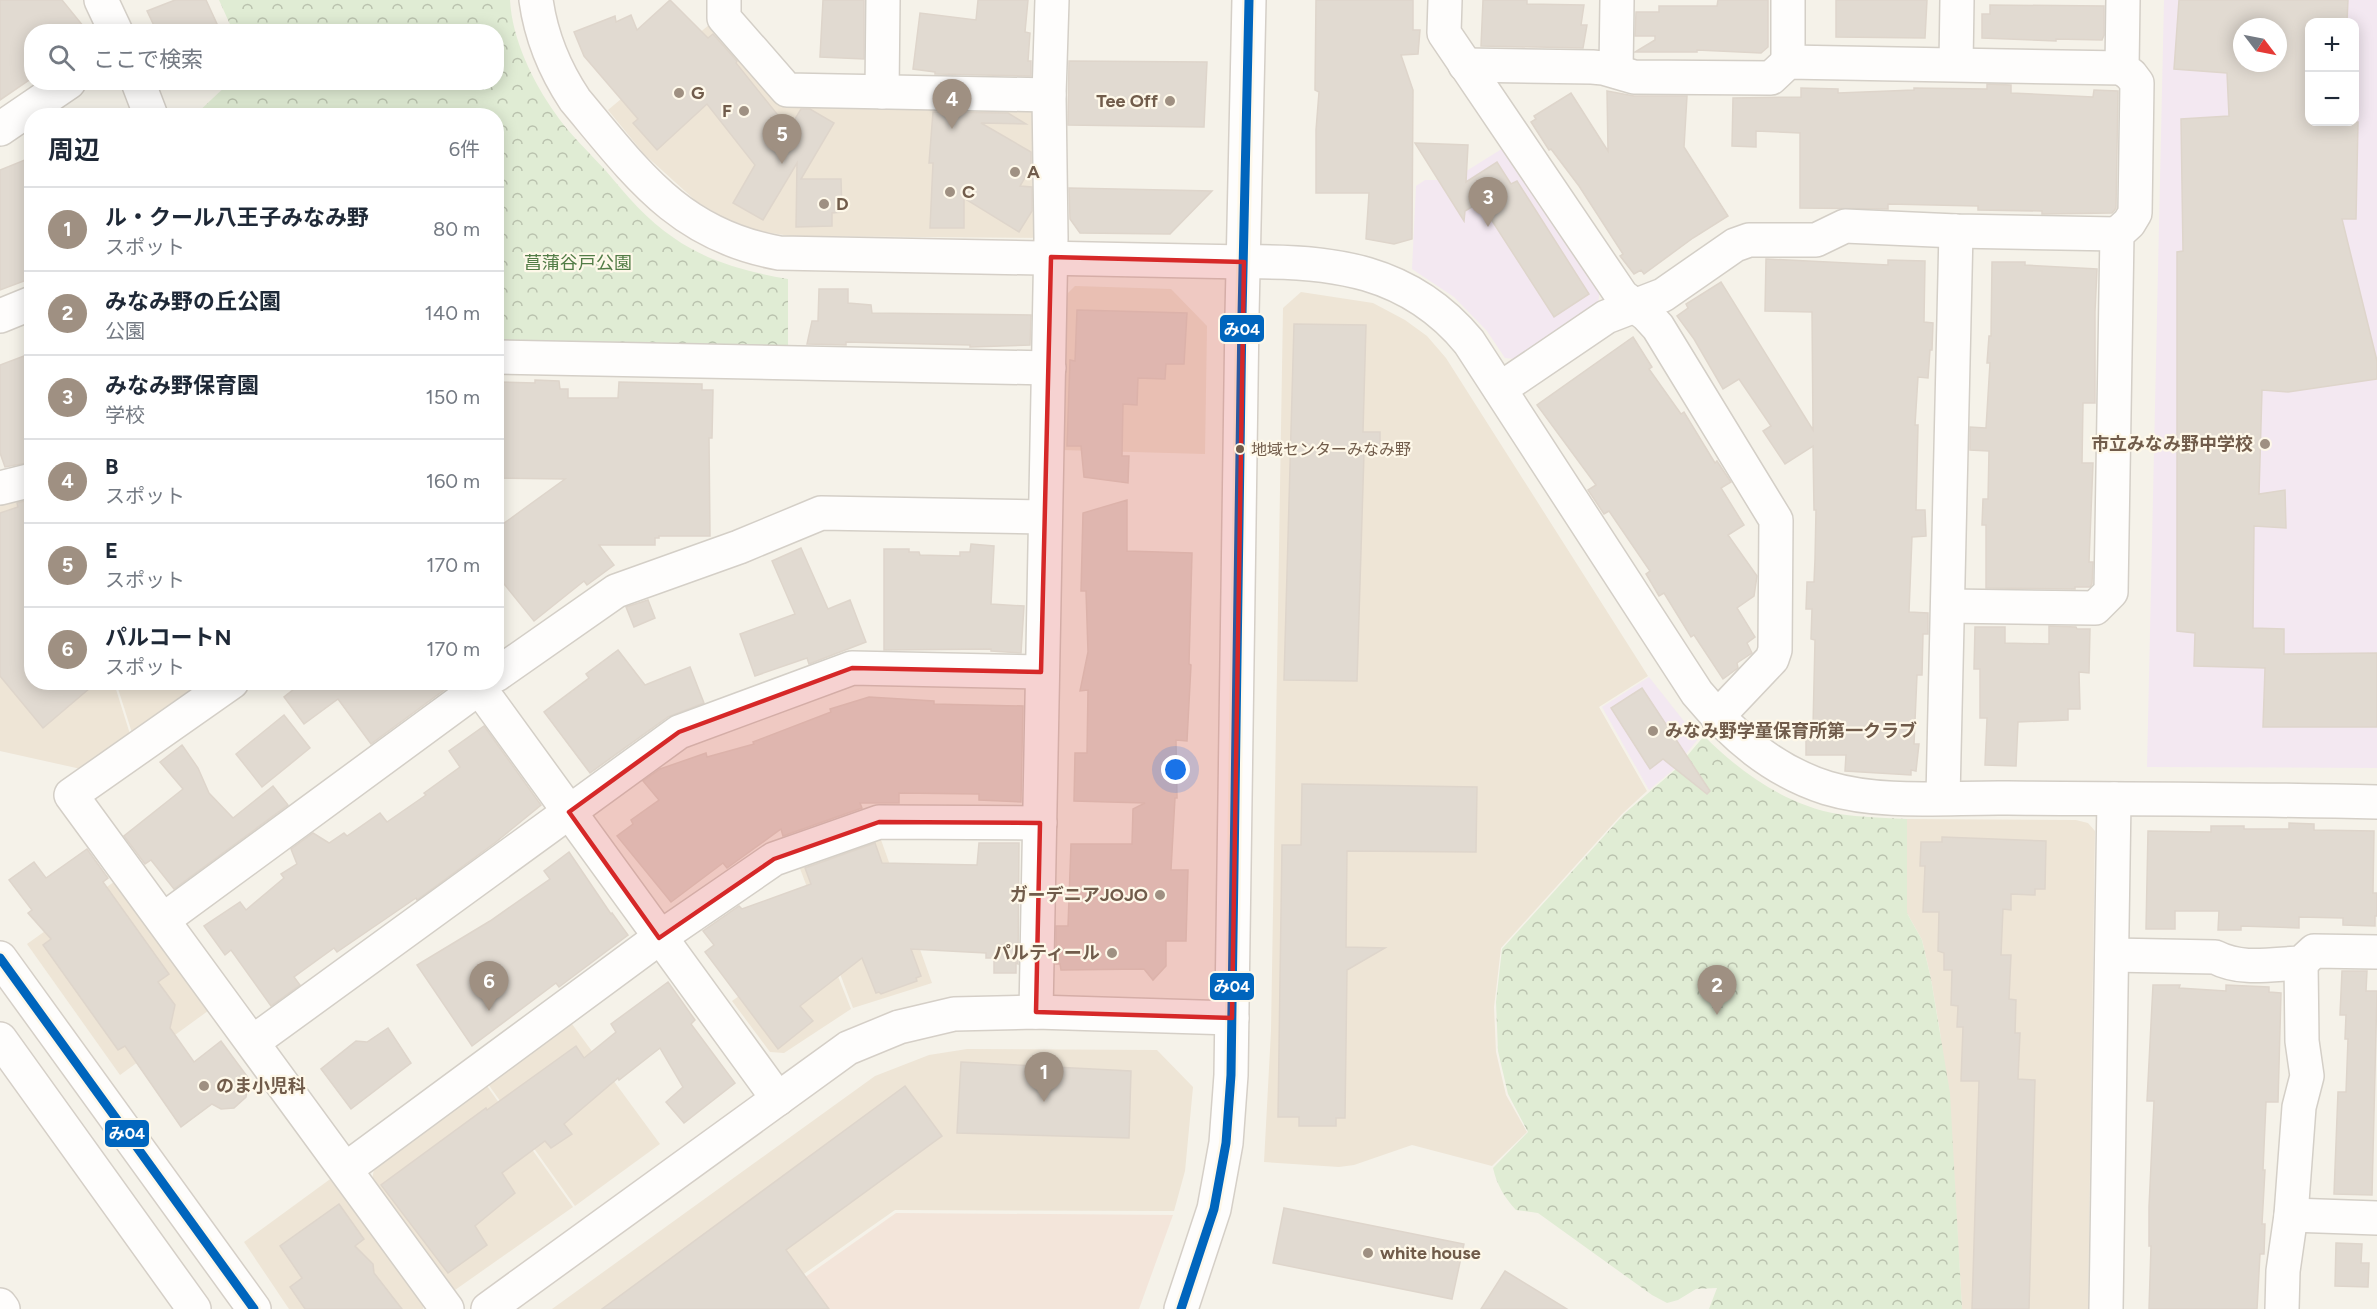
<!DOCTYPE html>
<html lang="ja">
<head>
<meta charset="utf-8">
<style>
	body { margin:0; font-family:Figtree,"Noto Sans JP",sans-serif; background:#f2f2f3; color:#1f2937 }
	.controls { position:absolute; right:18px; top:18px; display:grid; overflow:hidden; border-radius:12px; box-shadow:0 3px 15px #0003 }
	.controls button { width:54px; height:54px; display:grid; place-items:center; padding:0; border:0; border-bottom:2px solid #e0e1e3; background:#fff; color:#1f2937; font:30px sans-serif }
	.compass { position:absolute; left:2233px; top:18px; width:54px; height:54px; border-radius:50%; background:#fff; box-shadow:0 3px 15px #0003; rotate:122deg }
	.you { position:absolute; left:1176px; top:770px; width:21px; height:21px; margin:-15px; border:4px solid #fff; border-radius:50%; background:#1a73e8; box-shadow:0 0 0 9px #1a73e833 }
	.badge { display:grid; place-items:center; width:39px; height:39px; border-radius:50%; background:#9f9082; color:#fff; font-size:20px; font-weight:700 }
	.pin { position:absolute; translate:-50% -50px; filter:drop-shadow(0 2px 3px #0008) }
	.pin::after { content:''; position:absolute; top:32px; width:21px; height:18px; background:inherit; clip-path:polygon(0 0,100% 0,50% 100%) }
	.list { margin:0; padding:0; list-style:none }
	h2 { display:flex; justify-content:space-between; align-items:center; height:78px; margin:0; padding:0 24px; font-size:26px }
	h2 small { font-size:20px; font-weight:400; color:#747a83 }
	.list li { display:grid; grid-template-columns:39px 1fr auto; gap:18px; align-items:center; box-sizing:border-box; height:84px; padding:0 24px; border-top:2px solid #e0e1e3 }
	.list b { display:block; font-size:22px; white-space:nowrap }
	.list p { margin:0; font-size:20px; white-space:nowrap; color:#747a83 }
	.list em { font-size:20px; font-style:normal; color:#747a83 }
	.icon { flex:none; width:33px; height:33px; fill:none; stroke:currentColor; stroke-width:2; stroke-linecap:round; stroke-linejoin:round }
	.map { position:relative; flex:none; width:2377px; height:1309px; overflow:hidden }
	.search { position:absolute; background:#fff; box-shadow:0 3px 15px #0003; left:24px; top:24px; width:480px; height:66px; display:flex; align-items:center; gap:15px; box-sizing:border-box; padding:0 21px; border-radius:24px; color:#747a83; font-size:22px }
	.panel { position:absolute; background:#fff; box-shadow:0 3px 15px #0003; left:24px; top:108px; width:480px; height:582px; border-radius:24px }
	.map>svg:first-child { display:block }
	.residential { fill:#eee5d6 }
	.commercial { fill:#f3e5da }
	.education { fill:#f3e8f1; fill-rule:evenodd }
	.park { fill:url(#park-crowns) }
	.building { fill:#e1dad1; stroke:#ded5cb; stroke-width:1.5; fill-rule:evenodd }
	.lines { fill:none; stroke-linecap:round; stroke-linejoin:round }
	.street-casing { stroke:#d4cfc7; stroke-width:36 }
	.secondary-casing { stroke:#d5cfc7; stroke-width:36 }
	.street { stroke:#fefdfc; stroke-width:33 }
	.secondary { stroke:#fefdfc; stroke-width:33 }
	.bus-1-casing { stroke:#fef8e9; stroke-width:14 }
	.bus-1 { stroke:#0065bd; stroke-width:9 }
	.marked { fill:#d62828; fill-opacity:0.2; stroke:#d62828; stroke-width:4.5; stroke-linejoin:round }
	.poi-dot { fill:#9f9082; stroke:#fef8e9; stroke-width:2 }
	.bus-dot { fill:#715c4b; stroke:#fef8e9; stroke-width:2 }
	.labels { text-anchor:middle; stroke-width:4.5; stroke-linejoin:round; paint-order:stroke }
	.bus-label { font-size:16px; fill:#715c4b; stroke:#fef8e9; text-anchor:start }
	.poi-label { font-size:18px; font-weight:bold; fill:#715c4b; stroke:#fef8e9; text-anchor:start }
	.park-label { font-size:18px; fill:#527c46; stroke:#fef8e9 }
	.line-badge { stroke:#fef8e9; stroke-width:2 }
	.badge-label { font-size:16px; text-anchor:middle; font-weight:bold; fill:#fff }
</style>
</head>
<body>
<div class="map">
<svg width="2377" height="1309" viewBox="0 0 2377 1309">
	<defs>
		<pattern id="park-crowns" width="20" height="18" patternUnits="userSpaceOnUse" patternTransform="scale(1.5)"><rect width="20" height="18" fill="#e0ecd4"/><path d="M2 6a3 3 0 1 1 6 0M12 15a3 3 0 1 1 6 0" fill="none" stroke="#bac2ae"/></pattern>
	</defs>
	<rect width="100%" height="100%" fill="#f5f2e9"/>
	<!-- residential -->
	<g class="residential">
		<path d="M710,24L788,90L1049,95L1051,238L790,236L759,231L724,218L696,201L644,154L608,110Z"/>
		<path d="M1075,286L1171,289L1207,326L1205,454L1060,450L1063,298Z"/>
		<path d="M1301,292L1373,303L1405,320L1427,336L1446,358L1648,676L1599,707L1647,791L1622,814L1501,948L1494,1007L1496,1052L1506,1095L1527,1132L1492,1166L1412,1145L1354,1165L1339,1167L1264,1162L1271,1031L1283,308Z"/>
		<path d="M31,493L32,682L114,683L130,734L81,769L0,751V502Z"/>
		<path d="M116,682L200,683L132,733Z"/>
		<path d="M1907,819L2076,820L2088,823L2095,831L2088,1309H1962L1954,1175L1940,1032L1931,979L1922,940L1907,913Z"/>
		<path d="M880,837L932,983L853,1008L799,866Z"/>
		<path d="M118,879L212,1008L120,1075L27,944Z"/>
		<path d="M822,936L851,1009L784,1053L770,1052L732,1001Z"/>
		<path d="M572,1024L660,1144L575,1206L488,1084Z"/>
		<path d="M967,1049L1157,1050L1193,1087L1185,1171L1174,1211L895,1210L754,1309H552L875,1076L929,1055Z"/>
		<path d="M487,1086L573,1207L455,1290L442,1283L372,1180L374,1169Z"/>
		<path d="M333,1177L424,1300L423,1309H289L244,1242Z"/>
	</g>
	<!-- commercial -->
	<path class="commercial" d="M896,1213L1173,1215L1139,1309H760Z"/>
	<!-- education -->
	<g class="education">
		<path d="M2164,0H2377V768L2147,767ZM2310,22H2354V122H2310ZM2242,27H2278V63H2242Z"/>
		<path d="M1508,145L1600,288L1598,305L1515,359L1505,358L1487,331L1454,297L1412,269L1416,186L1425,180H1452Z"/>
		<path d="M1649,677L1698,739L1674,769L1649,790L1602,707Z"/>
	</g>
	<!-- park -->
	<g class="park">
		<path d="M219,0H510C512,39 533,82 555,113C569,134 589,152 606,171C627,196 647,220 674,238C708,262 748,272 788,279V349L497,343L496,116L195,115L229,83L496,82V32L233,31Z"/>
		<path d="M1704,736C1740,772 1786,805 1838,814C1861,817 1884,818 1907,819V913L1922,940L1931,979L1950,1093L1962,1309H1709L1717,1288L1696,1289L1678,1300L1667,1303L1652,1295L1538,1213L1516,1210C1504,1197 1497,1185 1493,1168L1528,1132L1508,1094L1498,1051L1496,1002L1502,949L1624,814L1676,769Z"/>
	</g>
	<!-- building -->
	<g class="building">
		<path d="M0,0H62L88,32H32V78L0,100Z"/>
		<path d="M175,0H206L217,24L201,32H157L147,11Z"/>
		<path d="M670,0L708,38L713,34L737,61L736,63L789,129L801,109H810L834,123L801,179H841L842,212L832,213V226L796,227L797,163L763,220L733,203L755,165L707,104L657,150L633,123L638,119L584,56L574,32L615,16L616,22L631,15L637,30Z"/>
		<path d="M823,0H864V59L820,57Z"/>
		<path d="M978,0H1028L1025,32L1030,33L1028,61H1031V76L935,74V72L913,69L920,13L976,20Z"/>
		<path d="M1316,0H1413V30H1420L1418,54L1401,55L1413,90L1412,239L1394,244L1366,239L1369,193H1316V130L1319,92L1315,90Z"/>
		<path d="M1483,0H1527V4L1584,5L1581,25H1587L1583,48L1481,46Z"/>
		<path d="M1718,0H1768V47L1761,53L1697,50V52H1635L1655,40V36H1635L1636,12H1659V6H1717Z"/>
		<path d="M1836,0H1927L1925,38L1836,37Z"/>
		<path d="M2179,0H2348L2347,22H2310V122H2358L2356,219H2342L2377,361V379L2288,392L2262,390L2259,494L2285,490L2286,528L2254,526L2253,628L2284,629V654L2377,653V727H2263L2265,668L2194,666L2195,633L2177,631V252L2183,251L2181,119L2229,116L2227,73L2174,69ZM2242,27H2278V63H2242Z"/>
		<path d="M1990,5L2104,6V35L2102,40L2056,39V41L1982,38V14H1990Z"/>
		<path d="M1069,61L1207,62L1204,127L1068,125Z"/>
		<path d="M1987,84L2011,85V93L2093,97L2094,90L2118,91L2116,208L2114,211L2112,213L2042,214V211L1978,210V206L1888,204V209L1800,208V133L1756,131V147L1732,146L1733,98L1801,97V88L1838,89V93L1914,90V88L1987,89Z"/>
		<path d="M1607,91L1634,96H1687L1684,147L1728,216L1693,238L1644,274L1641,270L1634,274L1620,256L1623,254L1579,186L1551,149L1549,150L1531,122L1536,119L1534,116L1571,93L1608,151Z"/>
		<path d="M933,112L1008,113L1026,124L981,123L1031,152V167L1020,186L1032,187V211L1019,232L964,198V228H930L933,163H929Z"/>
		<path d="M1415,143L1468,145L1466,182L1497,162L1511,184L1517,181L1589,294L1554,317L1480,202L1465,211L1464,221Z"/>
		<path d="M32,157V278L0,290V170Z"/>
		<path d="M1069,188L1212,191L1170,234L1080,233L1070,219Z"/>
		<path d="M1766,259L1888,265V260L1925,261L1924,322L1933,323L1932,350H1930L1928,378L1918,377L1915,425H1918L1916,510H1925L1926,536L1912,537L1909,612L1928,613V634H1923L1922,675H1917L1914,744H1919L1916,771L1911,770V775L1845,771L1846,755H1806V726H1813L1815,640L1811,639L1812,609H1806L1807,582H1814L1815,559L1816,510H1814L1813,446L1785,464L1763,431L1771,426L1739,379L1723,389L1694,339L1677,316L1688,308L1686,304L1721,282L1813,430L1812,312L1765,311Z"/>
		<path d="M1992,262H2025V265L2097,269L2095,312V403H2083L2082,463H2093L2089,562H2093L2092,584L2090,587H2075V589L1986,588V525H1982L1983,499H1988L1989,451L1970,450V427L1986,428L1990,363H1987L1989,336H1991Z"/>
		<path d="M819,289H848V303L871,305L872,313L1031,315L1030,345L970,347V345L846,342V345L807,344L812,321H818Z"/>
		<path d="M1077,310L1187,313L1184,364H1166L1165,379L1138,378L1137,405L1123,404L1122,456H1129L1128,483L1084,477L1081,446H1067L1070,360L1075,361Z"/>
		<path d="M1294,324L1366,325L1363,432H1380V453H1364L1357,681L1284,680Z"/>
		<path d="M1633,337L1652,367L1649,369L1681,414L1684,412L1715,463L1717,461L1731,482L1721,488L1744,525L1728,535L1757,576L1754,596L1737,608L1755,637L1747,643L1752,653L1737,663L1738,668L1723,679L1694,635L1691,637L1664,593L1659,596L1646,574L1650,571L1609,511L1604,514L1588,490L1596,485L1537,405Z"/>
		<path d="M24,356L32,377V462L5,467L0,453V365Z"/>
		<path d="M535,380L559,381L560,389H568V398H618L619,382L702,384V390H713L712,438H709L710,536H659V538H655V545H599L614,565L587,585L584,581L534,621L496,574V529L565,479L496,478V382L535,383Z"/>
		<path d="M32,499V682H97L43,728L0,676V513L18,507L17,503Z"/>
		<path d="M1127,500V551L1192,553L1189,664L1191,665L1187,741L1176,740L1177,798H1175L1171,870H1188L1186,941H1166V966L1153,980L1144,969L1061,970L1060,964H1056V926H1068L1071,844H1132L1133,809L1145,803L1074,801L1075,753H1087L1088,690L1080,691L1088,652L1086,591H1081L1083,513Z"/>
		<path d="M971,544L994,546L991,604L1024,606L1021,653L991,651V649L884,650V549H909V552H919L920,555L960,556V552H970Z"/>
		<path d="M801,548L828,609L850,600L866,642L809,664L807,658L755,676L740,634L795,614L772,561Z"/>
		<path d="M648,600L655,618L634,627L626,607Z"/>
		<path d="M2049,626L2076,627L2077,629H2090L2089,673L2079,672L2080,709H2068V720L2018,722L2016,766L1985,765L1987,718H1980V669H1974L1975,627H2005V643L2049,644Z"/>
		<path d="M618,650L645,685L690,667L704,703L668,717L590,773L544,712L589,678L586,674Z"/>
		<path d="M303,682H455L371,744L338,699L304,724L284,697Z"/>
		<path d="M1642,688L1710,791L1707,794L1663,759L1650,769L1611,708Z"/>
		<path d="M869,697L934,701V704L1023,706L1021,802L979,800V794L899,793V803H860L862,808L783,836L781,829L727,868L723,863L671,902L617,836L633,824L631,820L659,800L643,781L660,769L706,753L707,757L754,744L753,742L831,712L830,709Z"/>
		<path d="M284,715L310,748L262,787L236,754Z"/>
		<path d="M484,726L541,805L496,842L417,900L416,898L337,952L334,948L294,977L300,985L271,1006L231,950L225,955L204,926L240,902L246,910L284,878L281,874L297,864L291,849L313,833L329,843L344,833L347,836L380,813L387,822L426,795L424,793L460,767L449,751Z"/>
		<path d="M182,745L198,768L209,793L233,818L273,786L288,805L174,889L151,860L145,864L124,836L183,789L160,762Z"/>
		<path d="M1302,784L1477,787L1476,852L1347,851L1346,947L1385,948L1347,970L1345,1118H1336V1126H1299V1117H1278L1282,845H1301Z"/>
		<path d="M2289,823L2314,824V830L2374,831L2373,893H2377V916H2375V926L2343,925V918L2299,917V928L2241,926V930H2218L2219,911H2175V929H2146L2148,831L2211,832V826H2244V829H2289Z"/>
		<path d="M1942,837L2046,841L2045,889H2035V895L2011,894V910L2003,909L2001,955H2011L2009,999L2016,1000L2015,1033H2020L2018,1079L2035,1080L2029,1309H1972L1979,1081H1961L1963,1027H1957L1958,1006L1951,1005L1952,970H1944V953L1938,951L1939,912H1923L1925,866H1920L1921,842H1942Z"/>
		<path d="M875,843L882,863L977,865L979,843H1019L1018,964L1016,963V973H994V958H986V953L911,949L921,976L916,978L917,981L881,994L879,992L876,993L862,958L800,1006L813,1021L778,1049L705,952L714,945L703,931L739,906L742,909L811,884L805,868Z"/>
		<path d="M87,849L108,878L103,882L169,974L158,982L175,1005L170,1028L194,1062L221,1041L249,1079L246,1097L234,1108L221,1109L212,1104L181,1127L125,1046L118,1050L43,945L51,939L28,913L32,910L9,880L34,862L46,878Z"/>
		<path d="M569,852L611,914L612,913L628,935L559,987L556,983L472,1046L417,965L490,921L550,879L544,871Z"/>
		<path d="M2342,971H2367L2366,991H2377L2372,1195L2334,1194L2338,1092H2346L2348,1039H2345L2346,1015H2340Z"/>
		<path d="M668,982L695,1020L691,1024L735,1083L684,1123L666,1102L683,1087L660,1048L619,1080L618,1078L564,1124L572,1134L551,1148L545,1141L502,1173L515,1193L475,1226L487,1245L448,1273L381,1185L486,1108L487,1110L576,1046L584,1058L616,1032L611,1024Z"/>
		<path d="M2153,985H2180L2179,988L2226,991V985L2269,987V992L2281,993L2278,1102H2266L2263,1170H2265L2262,1224H2265L2264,1254H2260L2257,1309H2149L2151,1246H2149V1207L2154,1101H2147Z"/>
		<path d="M388,1028L411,1063L351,1109L321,1069L356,1041L367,1042Z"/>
		<path d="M961,1062L1131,1071L1129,1138L957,1133Z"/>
		<path d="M905,1086L942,1136L786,1250L829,1309H602Z"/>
		<path d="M339,1204L364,1239L355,1246L373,1264L374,1273L402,1309H305L290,1287L302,1278L280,1246Z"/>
		<path d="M1284,1208L1464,1244L1452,1299L1273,1263Z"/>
		<path d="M2336,1243L2362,1244L2361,1263H2369L2368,1287L2335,1286Z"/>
		<path d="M1505,1271L1567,1309H1481Z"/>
	</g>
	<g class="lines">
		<!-- street casing -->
		<g class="street-casing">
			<g id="street">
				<path d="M101,0L116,32"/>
				<path d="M724,0V18L787,90L1049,95"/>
				<path d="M1445,0L1444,33L1622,296L1647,315L1658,327L1776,520L1775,650L1772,659L1717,717"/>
				<path d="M1788,62V0"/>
				<path d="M1956,64L1957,0"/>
				<path d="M1465,65L1592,67L1603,68L1634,77L1771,78L1788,62L2122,68"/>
				<path d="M1616,71L1617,0"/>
				<path d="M138,82L151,116"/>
				<path d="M882,92L883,0"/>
				<path d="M0,129L69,82"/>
				<path d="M1244,262C1331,260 1410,270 1469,342L1697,693C1732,735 1773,771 1827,788C1883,805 1950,797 2008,798C2131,799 2254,799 2377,802"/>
				<path d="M0,316L32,303"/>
				<path d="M496,357L1049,368"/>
				<path d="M1500,389L1606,317L1663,295L1735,245L1749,240H1816L1845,226L1956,231L2117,234"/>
				<path d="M0,488L32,480"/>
				<path d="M1948,606L2095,608L2111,592L2117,234L2129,223L2135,213L2137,83L2131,75L2122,68L2123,0"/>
				<path d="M496,675L616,591L739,547L821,513L1044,517"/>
				<path d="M232,682L71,795L447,1309"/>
				<path d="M475,682L778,1099"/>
				<path d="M1943,797L1956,231"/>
				<path d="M163,920L487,682"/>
				<path d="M2112,955L2215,957C2242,971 2272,964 2301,963L2314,951L2377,952"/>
				<path d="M1036,1012L1051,238L1049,95L1052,0"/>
				<path d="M253,1042L679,732L852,668L1041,672"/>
				<path d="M346,1169L659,938L774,859L879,822L1040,823"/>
				<path d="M2291,1215L2377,1218"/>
				<path d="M0,1305L3,1309"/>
				<path d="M2106,1309L2114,799"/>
				<path d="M2282,1309L2283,1271L2291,1215L2299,1107L2307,1076L2302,1041L2301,963"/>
			</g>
		</g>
		<!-- secondary casing -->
		<g class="secondary-casing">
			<g id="secondary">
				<path d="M536,0C541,36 555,70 575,100C637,174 679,235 779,253L1244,262"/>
				<path d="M0,958L254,1309"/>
				<path d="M0,1039L194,1309"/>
				<path d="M488,1309L848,1048L899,1027L954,1014L1036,1012L1232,1018"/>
				<path d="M1181,1309L1214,1209L1226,1143L1231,1075L1242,315L1249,0"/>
			</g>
		</g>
		<!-- street -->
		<use href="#street" class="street"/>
		<!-- secondary -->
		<use href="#secondary" class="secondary"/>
		<!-- bus-1 casing -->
		<g class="bus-1-casing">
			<g id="bus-1">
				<path d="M0,958L254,1309"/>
				<path d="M1181,1309L1214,1209L1226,1143L1231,1075L1242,315L1249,0"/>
			</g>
		</g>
		<!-- bus-1 -->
		<use href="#bus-1" class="bus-1"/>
	</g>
	<!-- marked area -->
	<path class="marked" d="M1051,257L1244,262L1232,1018L1036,1012L1040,823L879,822L774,859L659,938L569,812L679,732L852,668L1041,672Z"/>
	<!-- markers -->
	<g class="poi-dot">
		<circle cx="679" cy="93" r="6"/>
		<circle cx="1170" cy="101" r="6"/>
		<circle cx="744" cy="111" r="6"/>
		<circle cx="1015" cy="172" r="6"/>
		<circle cx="950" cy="192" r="6"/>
		<circle cx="824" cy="204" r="6"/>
		<circle cx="2265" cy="444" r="6"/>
		<circle cx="1653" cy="731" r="6"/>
		<circle cx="1160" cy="895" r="6"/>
		<circle cx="1112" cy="953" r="6"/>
		<circle cx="204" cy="1086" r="6"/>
		<circle cx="1368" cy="1253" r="6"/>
	</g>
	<circle class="bus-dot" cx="1240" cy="449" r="5"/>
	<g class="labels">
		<!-- bus labels -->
		<g class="bus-label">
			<text x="1251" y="455">地域センターみなみ野</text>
		</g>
		<!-- poi labels -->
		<g class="poi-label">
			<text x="691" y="99">G</text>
			<text x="1158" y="107" text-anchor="end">Tee Off</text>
			<text x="732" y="117" text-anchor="end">F</text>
			<text x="1027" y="178">A</text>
			<text x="962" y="198">C</text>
			<text x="836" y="210">D</text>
			<text x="2253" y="450" text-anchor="end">市立みなみ野中学校</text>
			<text x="1665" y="737">みなみ野学童保育所第一クラブ</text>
			<text x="1148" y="901" text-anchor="end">ガーデニアJOJO</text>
			<text x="1100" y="959" text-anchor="end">パルティール</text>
			<text x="216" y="1092">のま小児科</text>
			<text x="1380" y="1259">white house</text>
		</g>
		<!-- park labels -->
		<g class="park-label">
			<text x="578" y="269">菖蒲谷戸公園</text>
		</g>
	</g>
	<g class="line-badge">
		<rect x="1219" y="314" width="46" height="29" rx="6" fill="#0065bd"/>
		<rect x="1209" y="972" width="46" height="29" rx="6" fill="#0065bd"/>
		<rect x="104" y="1119" width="46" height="29" rx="6" fill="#0065bd"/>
	</g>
	<g class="badge-label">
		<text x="1242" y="335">み04</text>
		<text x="1232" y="992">み04</text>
		<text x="127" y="1139">み04</text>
	</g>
</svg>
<div class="controls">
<button>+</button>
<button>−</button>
</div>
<svg class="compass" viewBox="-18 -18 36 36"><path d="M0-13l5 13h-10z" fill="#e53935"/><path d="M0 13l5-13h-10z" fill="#747a83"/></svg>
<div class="you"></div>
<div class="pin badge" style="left:1044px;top:1102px">1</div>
<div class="pin badge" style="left:1717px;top:1015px">2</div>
<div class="pin badge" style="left:1488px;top:227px">3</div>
<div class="pin badge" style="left:952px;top:129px">4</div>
<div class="pin badge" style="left:782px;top:164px">5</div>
<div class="pin badge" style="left:489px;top:1011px">6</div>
<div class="search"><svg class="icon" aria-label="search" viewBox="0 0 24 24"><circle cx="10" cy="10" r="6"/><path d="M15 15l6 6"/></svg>ここで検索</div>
<section class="panel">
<h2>周辺<small>6件</small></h2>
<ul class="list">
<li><span class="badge">1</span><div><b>ル・クール八王子みなみ野</b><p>スポット</p></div><em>80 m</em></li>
<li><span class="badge">2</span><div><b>みなみ野の丘公園</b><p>公園</p></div><em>140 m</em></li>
<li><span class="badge">3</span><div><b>みなみ野保育園</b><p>学校</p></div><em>150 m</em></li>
<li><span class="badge">4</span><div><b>B</b><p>スポット</p></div><em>160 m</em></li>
<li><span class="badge">5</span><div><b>E</b><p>スポット</p></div><em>170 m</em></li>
<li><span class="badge">6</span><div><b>パルコートN</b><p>スポット</p></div><em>170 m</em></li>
</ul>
</section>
</div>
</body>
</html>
